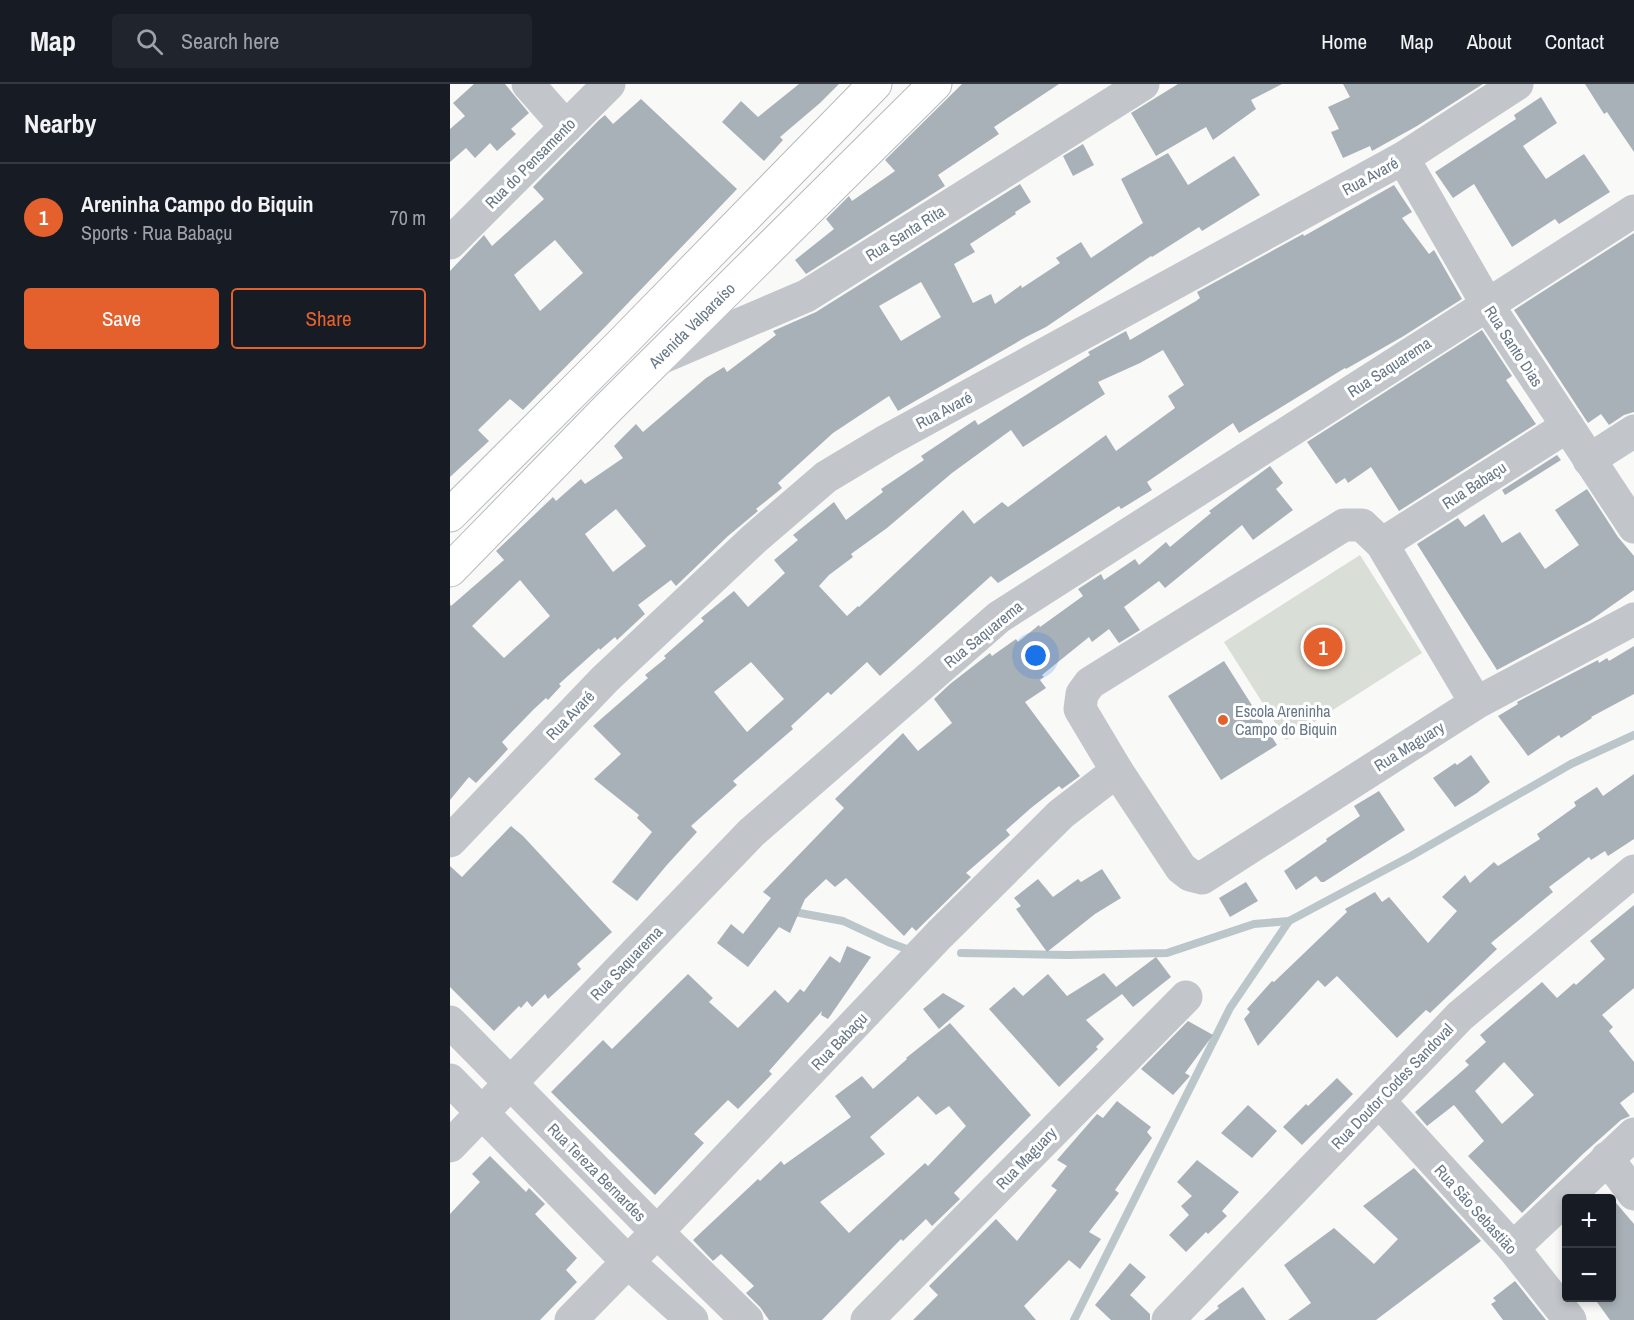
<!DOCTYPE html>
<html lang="en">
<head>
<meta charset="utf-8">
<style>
	body { margin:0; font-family:"Archivo Narrow",sans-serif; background:#20242c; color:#f1f3f6 }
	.controls { position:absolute; right:18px; bottom:18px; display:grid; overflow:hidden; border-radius:6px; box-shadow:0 3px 9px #0003 }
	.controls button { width:54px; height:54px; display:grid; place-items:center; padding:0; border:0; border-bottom:2px solid #363941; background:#171b24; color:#f1f3f6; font:30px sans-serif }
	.you { position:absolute; left:586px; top:572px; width:21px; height:21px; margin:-15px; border:4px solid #fff; border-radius:50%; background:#1a73e8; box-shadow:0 0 0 9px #1a73e833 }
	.badge { display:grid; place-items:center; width:39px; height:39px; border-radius:50%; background:#e4612d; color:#fff; font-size:20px; font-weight:700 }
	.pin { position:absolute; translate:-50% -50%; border:3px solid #fff; box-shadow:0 2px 6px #0006 }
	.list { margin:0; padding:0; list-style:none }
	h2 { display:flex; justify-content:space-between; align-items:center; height:78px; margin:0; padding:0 24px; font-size:26px }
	h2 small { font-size:20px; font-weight:400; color:#9ea1a6 }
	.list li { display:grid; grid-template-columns:39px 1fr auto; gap:18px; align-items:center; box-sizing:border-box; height:108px; padding:0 24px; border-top:2px solid #363941 }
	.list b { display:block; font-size:22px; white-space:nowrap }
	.list p { margin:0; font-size:20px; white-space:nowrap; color:#9ea1a6 }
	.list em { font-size:20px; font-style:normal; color:#9ea1a6 }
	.actions { display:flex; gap:12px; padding:18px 24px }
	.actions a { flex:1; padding:14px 0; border:2px solid #e4612d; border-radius:6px; text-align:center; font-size:21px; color:#e4612d }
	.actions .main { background:#e4612d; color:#fff }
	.icon { flex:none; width:33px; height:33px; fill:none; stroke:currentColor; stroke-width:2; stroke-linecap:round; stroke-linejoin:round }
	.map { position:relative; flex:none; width:1184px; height:1236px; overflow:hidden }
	header { display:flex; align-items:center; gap:36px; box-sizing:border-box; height:84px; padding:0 30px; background:#171b24; border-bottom:2px solid #363941 }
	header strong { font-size:28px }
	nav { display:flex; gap:33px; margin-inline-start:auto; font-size:21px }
	.search { width:420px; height:54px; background:#20242c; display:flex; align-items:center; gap:15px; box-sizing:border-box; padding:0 21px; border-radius:6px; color:#9ea1a6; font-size:22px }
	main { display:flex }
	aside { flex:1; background:#171b24 }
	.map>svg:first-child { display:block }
	.green { fill:#d9ded6 }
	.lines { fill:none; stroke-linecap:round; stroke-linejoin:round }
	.stream { stroke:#bbc6cb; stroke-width:8 }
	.building { fill:#a9b1b8; fill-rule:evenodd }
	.major-casing { stroke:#b6babf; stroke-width:35 }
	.minor { stroke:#c2c6cb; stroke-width:33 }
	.major { stroke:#fff; stroke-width:33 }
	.poi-dot { fill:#e4612d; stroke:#fff; stroke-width:2 }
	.labels { text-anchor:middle; stroke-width:6; stroke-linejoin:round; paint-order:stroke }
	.street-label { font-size:16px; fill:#687888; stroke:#fff }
	.poi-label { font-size:16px; fill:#687888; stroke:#fff; text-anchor:start }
</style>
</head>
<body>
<header>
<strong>Map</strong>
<div class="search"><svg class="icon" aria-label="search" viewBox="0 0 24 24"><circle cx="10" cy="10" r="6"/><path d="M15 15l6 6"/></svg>Search here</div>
<nav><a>Home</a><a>Map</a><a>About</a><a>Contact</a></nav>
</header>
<main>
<aside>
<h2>Nearby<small></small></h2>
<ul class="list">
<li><span class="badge">1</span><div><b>Areninha Campo do Biquin</b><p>Sports · Rua Babaçu</p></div><em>70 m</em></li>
</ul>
<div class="actions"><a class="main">Save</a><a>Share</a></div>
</aside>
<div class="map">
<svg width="1184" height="1236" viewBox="0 0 1184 1236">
	<rect width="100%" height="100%" fill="#f9f9f7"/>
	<!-- green -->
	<path class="green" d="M910,471L972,569L836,656L774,558Z"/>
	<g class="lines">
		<!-- stream -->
		<g class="stream">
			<path d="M339,827L393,837L438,858L459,866"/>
			<path d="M511,869L617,871L717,869L804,840L839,837L961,772L1121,680L1184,651"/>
			<path d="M624,1236L780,924L839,837"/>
		</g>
	</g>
	<!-- building -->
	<g class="building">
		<path d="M24,0H55L79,29L61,45L66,50L47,67L40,59L25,74L16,64L0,78V45L15,32L3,19Z"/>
		<path d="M349,0H389L370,19L330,53L333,56L314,77L272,38L291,17L308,33Z"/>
		<path d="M512,0H609L544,43L549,50L488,91L495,102L356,190L345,176L384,145L376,135L399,112L402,117L445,87L435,76Z"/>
		<path d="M728,0H832L801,16L806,25L763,56L756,43L706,72L681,29Z"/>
		<path d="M893,0H1033L967,42L922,67L920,62L893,74L881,48L889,45L878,23L900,13Z"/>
		<path d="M1135,0H1184V68L1157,28L1154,30Z"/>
		<path d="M1091,13L1107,39L1073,62L1096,95L1134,70L1160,108L1109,140L1105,135L1062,163L1024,100L1003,114L985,88L1066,35L1064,31Z"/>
		<path d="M191,15L287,105L157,241L73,326L60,315L28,346L39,357L0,393V187L34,151L42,162L94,115L83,103L149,36L155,31L163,40ZM105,156L133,189L90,227L64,191Z"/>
		<path d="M633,60L644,81L623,92L613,72Z"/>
		<path d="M718,69L738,101L784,72L810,111L752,147L749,143L702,173L701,172L596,243L576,253L448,327L439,312L383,349L328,399L332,404L306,425L308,427L278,452L226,502L221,496L188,521L195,530L167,556L165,553L150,566L149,564L109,600L111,602L98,616L96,614L84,625L52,658L58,665L48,676L26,699L19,693L0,716V520L1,522L54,476L46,467L103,413L106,417L131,395L135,400L173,374L164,362L186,340L193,348L256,294L274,283L277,288L326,251L323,247L366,228L570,100L581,118L565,128L566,130L520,160L525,168L504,180L523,219L541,210L545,220L571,201L572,204L610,179L606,174L631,158L641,174L693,139L671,95ZM471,198L491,233L451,257L429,222ZM166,425L196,462L163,488L135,450ZM70,496L100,532L54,574L22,542Z"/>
		<path d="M944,101L962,128L952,134L979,170L984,166L1012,215L952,253L896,285L895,284L789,349L783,339L697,398L702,406L671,425L669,422L548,499L541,492L430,592L417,578L381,611L378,608L341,642L343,645L283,697L287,701L241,742L247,748L216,782L187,817L162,798L202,748L187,734L189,731L144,695L171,670L143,642L198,594L195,591L216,574L214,572L254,537L251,534L284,507L298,523L335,489L324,476L348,456L343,451L384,418L396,436L433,408L431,405L474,376L471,372L525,336L528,341L640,271L638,268L676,247L680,256L746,217L750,214L747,208L853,150L854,152ZM713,266L734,301L718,312L725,324L666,367L656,351L558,423L552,418L524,440L513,426L409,523L408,522L397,532L369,502L379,491L403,473L401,470L437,444L502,389L561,346L573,363L655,310L648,298L690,279ZM301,578L334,615L297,648L264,608Z"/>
		<path d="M1184,149V328L1174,331L1159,341L1151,330L1138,339L1064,226Z"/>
		<path d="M1032,246L1062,292L1056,296L1086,340L949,427L921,383L898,399L895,394L886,400L857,358Z"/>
		<path d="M1107,371L1111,376L1055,411L1052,406Z"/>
		<path d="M820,382L833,399L826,405L843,426L803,456L792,441L715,504L709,497L674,523L690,546L669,559L659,545L642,558L639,553L592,591L594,593L590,596L596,604L575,618L630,692L612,705L609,702L581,724L556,746L560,751L516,789L521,793L466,847L462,843L454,852L396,794L385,803L376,795L355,815L340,849L329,843L298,883L267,859L281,840L293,850L321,814L313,808L394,724L385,715L453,649L468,667L502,639L484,615L500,600L540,569L542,572L566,555L568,558L589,541L590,543L633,512L628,505L651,490L654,496L685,475L689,481L716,458L720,463L761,429L759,427Z"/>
		<path d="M1137,405L1168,453L1184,472V506L1141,536L1047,586L967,460L1008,434L1015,443L1034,430L1052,459L1070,448L1095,485L1129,461L1105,426Z"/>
		<path d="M1184,562V610L1141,633L1142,634L1111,654L1109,651L1078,672L1048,632L1068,620L1067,618L1148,576L1149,579L1157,574L1159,577Z"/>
		<path d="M774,577L827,661L771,696L718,612Z"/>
		<path d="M1021,671L1040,698L1027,709L1005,723L983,694L1005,679L1007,681Z"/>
		<path d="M1184,690V755L1158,772L1155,767L1141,776L1139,773L1099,803L1103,808L1041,859L1047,865L980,929L976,926L947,954L887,892L875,903L868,896L808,962L794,935L800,928L797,925L822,897L824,898L897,828L895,825L925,808L932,818L939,813L978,859L1007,827L992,813L1015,791L1020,799L1044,778L1048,782L1090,755L1087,750L1126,722L1124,718L1147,703L1153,712Z"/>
		<path d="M929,707L955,746L874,798H871L866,792L846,806L834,787L877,757L876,755L910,732L904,722Z"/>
		<path d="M61,742L73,752L162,848L127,880L131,885L98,915L95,910L82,923L77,917L71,924L69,922L44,947L0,903V782L12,793Z"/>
		<path d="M652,785L671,814L645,830L597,868L566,825L571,822L564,814L588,795L603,813L628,795L631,798Z"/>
		<path d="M796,798L808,817L780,833L769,814Z"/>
		<path d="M1184,821V904L1152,931L1163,943L1159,947L1184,978V1008L1170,1019L1180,1032L1171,1036L1134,1069L1072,1129L1018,1072L1034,1057L1004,1021L977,1042L965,1028L1019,981L1015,977L1036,958L1030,951L1092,898L1107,914L1124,899L1126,901L1155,875L1140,857ZM1054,978L1084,1011L1052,1040L1025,1007Z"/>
		<path d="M397,862L421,873L378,935L371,931L372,927L319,987L322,990L288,1025L278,1016L244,1050L254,1059L205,1111L101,1008L153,956L162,965L238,890L263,914L259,918L288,944L325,906L338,919L350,905L354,908L380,872L390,879Z"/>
		<path d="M706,873L721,893L683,923L672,910L636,936L654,955L646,963L648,965L609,1003L539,925L564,903L573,912L598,890L617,912L654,889L666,903Z"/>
		<path d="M493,909L515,922L489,945L473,925Z"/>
		<path d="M738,937L763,951L735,989L740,992L723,1011L691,985Z"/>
		<path d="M500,939L581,1031L504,1109L510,1115L482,1142L476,1135L453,1157L451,1155L372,1236H319L310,1223L296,1209L304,1202L271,1170L263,1177L243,1156L308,1095L310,1097L331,1077L334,1081L401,1033L385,1012L412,992L423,1005L457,975L456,974ZM468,1012L486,1031L499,1022L516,1042L478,1082L475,1079L399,1149L370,1118L435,1070L420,1053Z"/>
		<path d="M887,994L903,1010L852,1061L833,1043L856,1020L858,1022Z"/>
		<path d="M667,1017L701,1043L697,1048L702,1054L665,1106L669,1109L639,1148L651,1155L630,1185L619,1176L574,1222L586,1236H463L488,1211L479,1202L546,1135L567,1157L607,1106L601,1102L617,1082L607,1076L647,1030L653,1034Z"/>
		<path d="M798,1021L827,1047L802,1074L771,1049Z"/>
		<path d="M40,1072L76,1108L79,1104L95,1120L85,1130L127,1174L116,1186L127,1198L90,1236H0V1130L30,1098L22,1090Z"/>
		<path d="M747,1076L789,1108L772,1127L777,1132L758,1150L756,1148L736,1168L719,1151L739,1131L731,1122L742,1112L727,1098Z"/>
		<path d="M964,1084L1031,1157L926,1236H838L861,1219L834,1181L884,1144L924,1180L948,1155L913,1122Z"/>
		<path d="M1161,1113L1184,1140V1236H1160L1144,1214H1161Z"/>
		<path d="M680,1179L696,1193L680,1211L700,1230V1236H661L645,1221Z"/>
		<path d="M1065,1197L1096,1236H1053L1041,1220L1046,1217L1043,1214Z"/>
		<path d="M793,1203L816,1236H754L769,1224L767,1222Z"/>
	</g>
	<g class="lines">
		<!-- major casing -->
		<g class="major-casing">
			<g id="major">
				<path d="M0,431L169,262L425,0"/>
				<path id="s1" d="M0,486L158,324L485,0"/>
			</g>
		</g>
		<!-- minor -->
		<g class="minor">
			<path d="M78,0L116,43"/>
			<path d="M953,74L1037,220L1184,443"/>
			<path d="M0,159L159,0"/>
			<path d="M208,275L356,212L693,0"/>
			<path d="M1139,376L1184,347"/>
			<path d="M932,460L1116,343"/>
			<path d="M1026,619L932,460L912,441H894L640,599L632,610L630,625L667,687L731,784L740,791L752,794L1026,619L1184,535"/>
			<path d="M0,757L155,595L304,455L376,393L436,357L953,74L1067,0"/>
			<path d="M0,938L207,1148L297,1236"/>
			<path d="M0,996L178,1178L242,1236"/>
			<path d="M929,1017L1063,1164L1120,1236"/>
			<path d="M0,1062L301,749L549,533L1184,127"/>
			<path d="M1157,1074L1184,1110"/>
			<path d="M1063,1164L1184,1050"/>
			<path d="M121,1236L207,1148L489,851L611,730L667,687"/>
			<path d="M417,1236L736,913"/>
			<path d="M718,1236L1010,932L1184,787"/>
		</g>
		<!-- major -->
		<use href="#major" class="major"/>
	</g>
	<!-- markers -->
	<circle class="poi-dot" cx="773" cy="636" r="6"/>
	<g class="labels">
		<!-- street labels -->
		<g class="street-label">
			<text transform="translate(80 79) rotate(-45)" y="6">Rua do Pensamento</text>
			<text transform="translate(920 92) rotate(-29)" y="6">Rua Avaré</text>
			<text transform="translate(455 149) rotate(-32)" y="6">Rua Santa Rita</text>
			<text dy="6" stroke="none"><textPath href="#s1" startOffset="344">Avenida Valparaíso</textPath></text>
			<text transform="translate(1064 262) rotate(57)" y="6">Rua Santo Dias</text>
			<text transform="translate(939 283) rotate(-33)" y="6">Rua Saquarema</text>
			<text transform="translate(494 326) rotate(-28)" y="6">Rua Avaré</text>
			<text transform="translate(1024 401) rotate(-33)" y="6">Rua Babaçu</text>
			<text transform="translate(533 550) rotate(-39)" y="6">Rua Saquarema</text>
			<text transform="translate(120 631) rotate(-46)" y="6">Rua Avaré</text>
			<text transform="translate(959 662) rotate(-32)" y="6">Rua Maguary</text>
			<text transform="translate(176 879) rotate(-46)" y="6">Rua Saquarema</text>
			<text transform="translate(389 957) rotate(-46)" y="6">Rua Babaçu</text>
			<text transform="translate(942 1002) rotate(-46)" y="6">Rua Doutor Codes Sandoval</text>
			<text transform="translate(576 1074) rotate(-46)" y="6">Rua Maguary</text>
			<text transform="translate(147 1088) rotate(45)" y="6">Rua Tereza Bernardes</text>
			<text transform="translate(1026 1125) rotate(48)" y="6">Rua São Sebastião</text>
		</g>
		<!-- poi labels -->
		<g class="poi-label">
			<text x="785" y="633">Escola Areninha<tspan x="785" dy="18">Campo do Biquin</tspan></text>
		</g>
	</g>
</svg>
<div class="controls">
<button>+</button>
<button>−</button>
</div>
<div class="you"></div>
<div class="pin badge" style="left:873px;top:563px">1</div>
</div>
</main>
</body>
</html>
